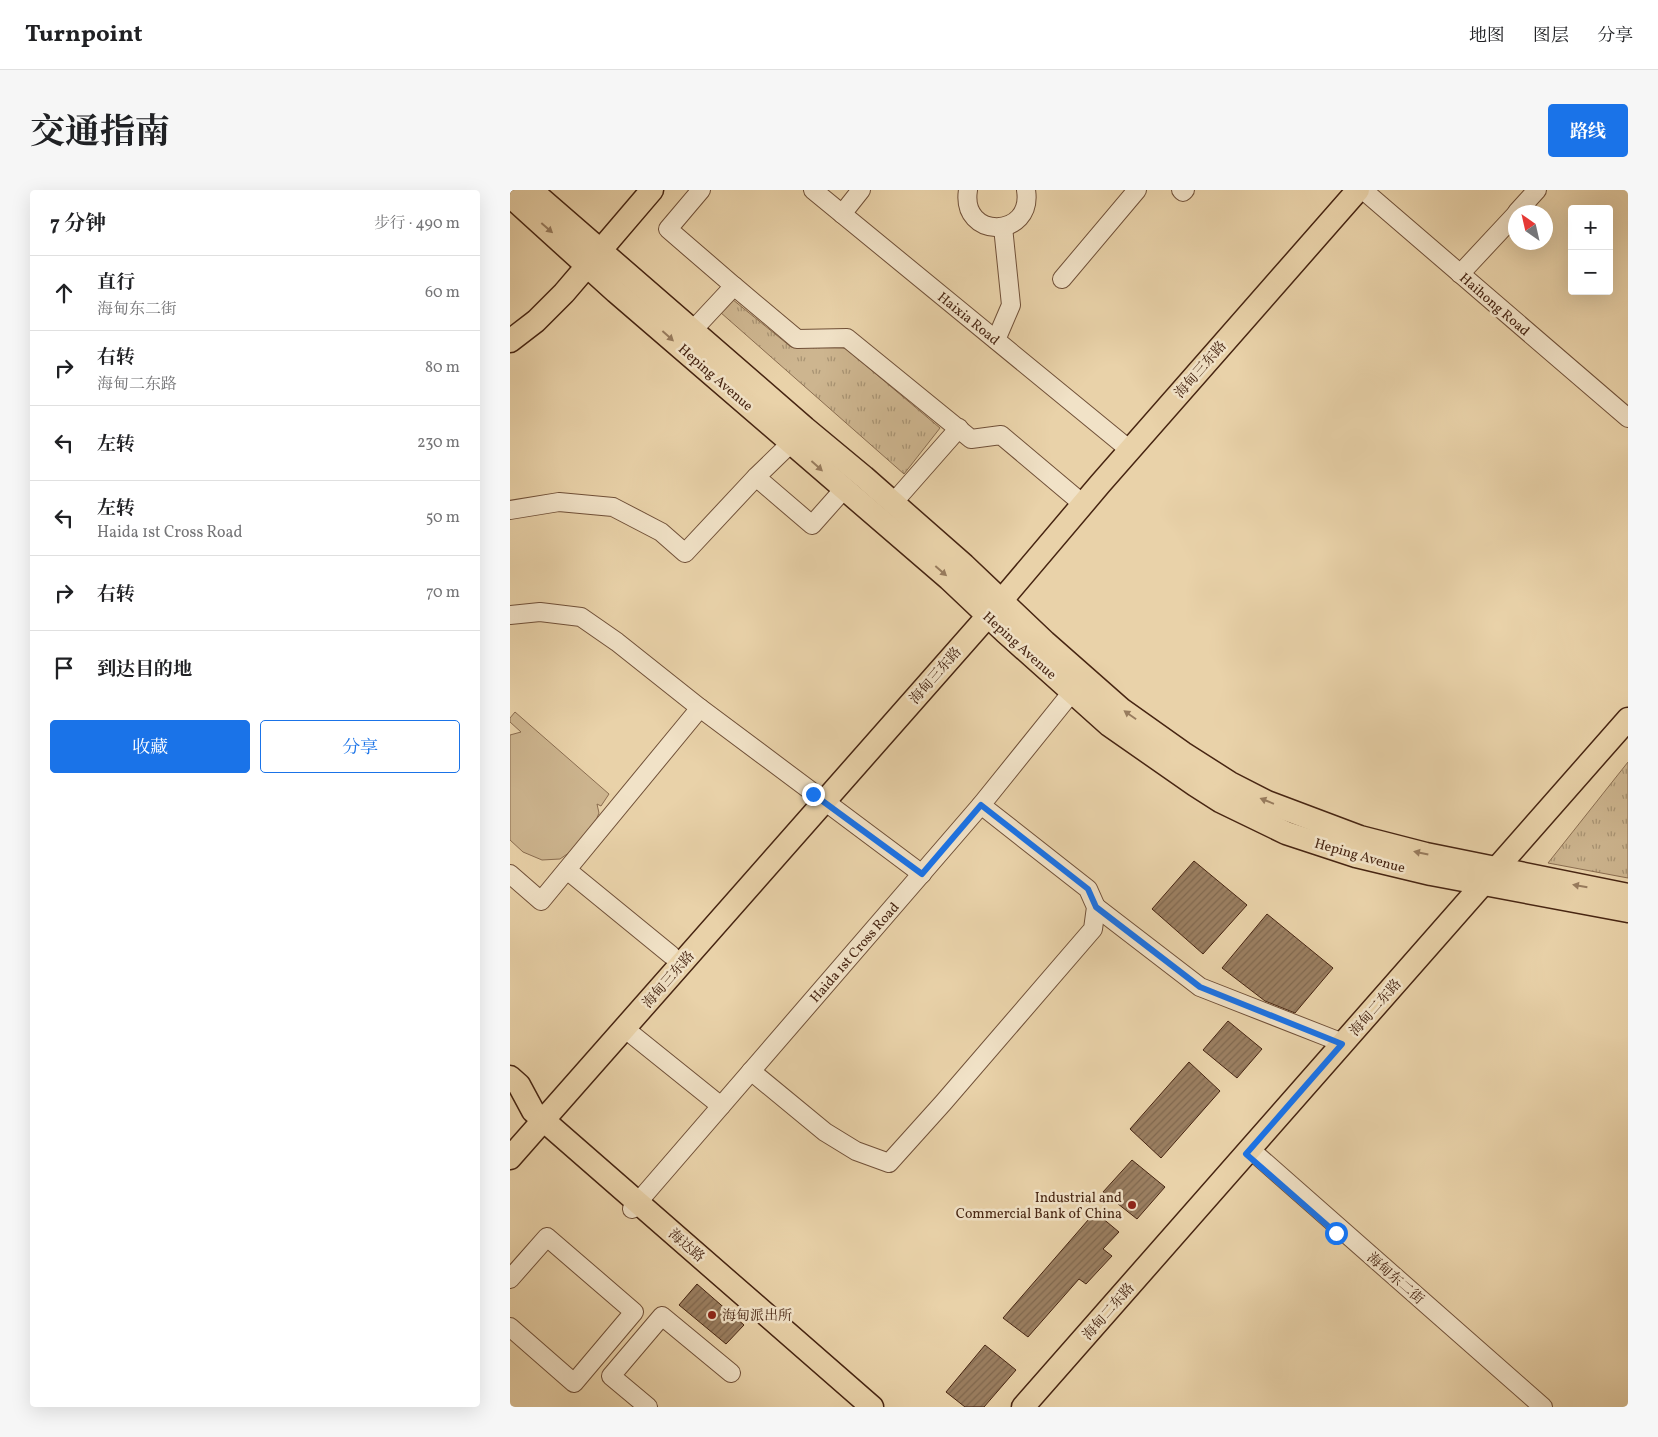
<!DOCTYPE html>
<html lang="zh">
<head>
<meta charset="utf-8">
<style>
	body { margin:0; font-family:Vollkorn,"Noto Serif SC",serif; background:#f6f6f6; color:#202124 }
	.controls { position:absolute; right:15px; top:15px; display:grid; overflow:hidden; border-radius:5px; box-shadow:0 5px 20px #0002 }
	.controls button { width:45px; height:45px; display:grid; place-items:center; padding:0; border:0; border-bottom:1px solid #e0e0e0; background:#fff; color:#202124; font:25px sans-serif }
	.compass { position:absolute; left:998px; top:15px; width:45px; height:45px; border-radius:50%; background:#fff; box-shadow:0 5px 20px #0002; rotate:326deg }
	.stop { position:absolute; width:15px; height:15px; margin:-11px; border:4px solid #1a73e8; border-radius:50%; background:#fff }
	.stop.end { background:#1a73e8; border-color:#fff; box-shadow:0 1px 5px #0008 }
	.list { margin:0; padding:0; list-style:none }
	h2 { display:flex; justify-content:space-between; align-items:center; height:65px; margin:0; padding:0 20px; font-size:21px }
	h2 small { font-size:16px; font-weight:400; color:#757577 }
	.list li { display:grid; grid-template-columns:32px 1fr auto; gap:15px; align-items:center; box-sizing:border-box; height:75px; padding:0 20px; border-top:1px solid #e0e0e0 }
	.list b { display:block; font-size:19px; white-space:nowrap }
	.list p { margin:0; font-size:16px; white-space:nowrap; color:#757577 }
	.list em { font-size:16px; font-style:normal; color:#757577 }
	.actions { display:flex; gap:10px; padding:15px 20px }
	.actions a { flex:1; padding:11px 0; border:1px solid #1a73e8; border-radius:5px; text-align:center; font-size:18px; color:#1a73e8 }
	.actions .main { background:#1a73e8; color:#fff }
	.icon { flex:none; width:28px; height:28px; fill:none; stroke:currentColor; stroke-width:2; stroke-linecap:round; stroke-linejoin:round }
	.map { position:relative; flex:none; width:1118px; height:1217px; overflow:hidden; border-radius:5px }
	header { display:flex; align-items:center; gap:30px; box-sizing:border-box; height:70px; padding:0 25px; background:#fff; border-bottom:1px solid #e0e0e0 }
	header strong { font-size:24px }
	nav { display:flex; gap:28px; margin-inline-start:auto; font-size:18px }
	.intro { display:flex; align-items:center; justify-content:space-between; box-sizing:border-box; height:120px; padding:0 30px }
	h1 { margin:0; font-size:35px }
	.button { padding:12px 22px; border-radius:5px; background:#1a73e8; color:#fff; font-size:18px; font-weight:700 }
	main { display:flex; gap:30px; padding:0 30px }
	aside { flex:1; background:#fff; border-radius:5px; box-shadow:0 5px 20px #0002 }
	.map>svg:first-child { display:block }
	.grass { fill:url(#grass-tufts); stroke:#8a6d50 }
	.green { fill:#cdb58f; stroke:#8a6d50 }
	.building { fill:url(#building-hatch); stroke:#472512 }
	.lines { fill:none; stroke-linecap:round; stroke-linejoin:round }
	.minor-casing { stroke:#705038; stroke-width:20 }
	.major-casing { stroke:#472512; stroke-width:25 }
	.minor { stroke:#f1e2c7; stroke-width:18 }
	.major { stroke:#e9d2a9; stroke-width:22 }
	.oneway { fill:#987c5e }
	.route { stroke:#1a73e8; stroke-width:6 }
	.poi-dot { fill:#8f2418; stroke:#f1e2c7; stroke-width:2 }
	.labels { text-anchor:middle; stroke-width:5; stroke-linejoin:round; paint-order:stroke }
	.street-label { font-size:14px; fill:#472512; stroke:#f1e2c7 }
	.poi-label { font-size:14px; fill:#472512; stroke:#f1e2c7; text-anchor:end }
</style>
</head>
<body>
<header>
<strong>Turnpoint</strong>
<nav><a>地图</a><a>图层</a><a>分享</a></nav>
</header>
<div class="intro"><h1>交通指南</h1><a class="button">路线</a></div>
<main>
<aside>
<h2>7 分钟<small>步行 · 490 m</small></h2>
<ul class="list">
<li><svg class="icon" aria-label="ahead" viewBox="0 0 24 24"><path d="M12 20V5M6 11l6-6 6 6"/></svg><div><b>直行</b><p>海甸东二街</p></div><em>60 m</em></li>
<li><svg class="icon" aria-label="right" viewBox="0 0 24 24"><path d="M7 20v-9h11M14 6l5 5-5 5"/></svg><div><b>右转</b><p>海甸二东路</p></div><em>80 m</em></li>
<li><svg class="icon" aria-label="left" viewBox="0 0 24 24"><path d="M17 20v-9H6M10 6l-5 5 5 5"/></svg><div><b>左转</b></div><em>230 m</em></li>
<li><svg class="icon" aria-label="left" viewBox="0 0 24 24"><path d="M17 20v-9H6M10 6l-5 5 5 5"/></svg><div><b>左转</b><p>Haida 1st Cross Road</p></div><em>50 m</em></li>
<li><svg class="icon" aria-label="right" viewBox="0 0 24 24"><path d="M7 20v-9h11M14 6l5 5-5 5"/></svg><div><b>右转</b></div><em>70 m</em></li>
<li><svg class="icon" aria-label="arrive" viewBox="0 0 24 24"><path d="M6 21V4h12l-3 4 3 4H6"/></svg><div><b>到达目的地</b></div></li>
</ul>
<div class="actions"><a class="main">收藏</a><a>分享</a></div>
</aside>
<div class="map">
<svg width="1118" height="1217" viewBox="0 0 1118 1217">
	<defs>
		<pattern id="grass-tufts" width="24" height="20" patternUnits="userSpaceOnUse" patternTransform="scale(1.25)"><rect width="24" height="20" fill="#cdb58f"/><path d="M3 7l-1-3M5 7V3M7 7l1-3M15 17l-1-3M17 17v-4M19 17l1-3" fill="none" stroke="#a89373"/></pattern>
		<pattern id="building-hatch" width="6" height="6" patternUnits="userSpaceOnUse" patternTransform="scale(1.25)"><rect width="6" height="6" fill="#9b7f61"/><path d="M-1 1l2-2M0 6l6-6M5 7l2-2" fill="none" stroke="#80684f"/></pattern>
	</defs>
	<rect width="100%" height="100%" fill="#e9d2a9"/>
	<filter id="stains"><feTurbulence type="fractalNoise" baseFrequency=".004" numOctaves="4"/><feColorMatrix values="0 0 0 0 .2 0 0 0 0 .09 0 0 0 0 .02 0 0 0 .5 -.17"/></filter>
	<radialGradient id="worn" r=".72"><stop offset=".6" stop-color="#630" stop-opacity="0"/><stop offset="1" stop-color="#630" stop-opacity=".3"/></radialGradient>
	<!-- grass -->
	<g class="grass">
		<path d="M222,109L281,157L335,158L430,238L394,284L210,122Z"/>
		<path d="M1118,572V688L1038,673Z"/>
	</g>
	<!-- green -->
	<path class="green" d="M5,522L99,604L91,616L87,614L89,623L84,635L63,660L50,669L32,670L13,662L0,650V545L11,542L0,532V528Z"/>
	<!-- building -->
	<g class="building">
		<path d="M684,671L737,715L693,764L642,719Z"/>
		<path d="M757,724L823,778L785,823L755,811L712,778Z"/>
		<path d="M718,831L752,859L727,888L693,860Z"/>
		<path d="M679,872L710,901L651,968L620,939Z"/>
		<path d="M622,970L655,997L627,1029L593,1002Z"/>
		<path d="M585,1022L609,1042L593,1059L602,1066L576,1094L569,1089L518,1147L493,1128Z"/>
		<path d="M187,1094L234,1135L216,1154L169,1115Z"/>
		<path d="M475,1155L506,1180L474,1217H455L436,1202Z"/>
	</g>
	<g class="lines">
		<!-- minor casing -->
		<g class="minor-casing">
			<g id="minor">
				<path d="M303,0L615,256"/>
				<path d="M458,0C450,50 524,49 516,0"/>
				<path d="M671,0L673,2L675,0"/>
				<path d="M853,0L1118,228"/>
				<path d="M1007,22L1027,0"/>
				<path d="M332,24L351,0"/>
				<path d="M950,84L1006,24"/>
				<path d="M552,89L627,0"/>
				<path d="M224,96L287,149L337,148L461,249L491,245L567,309"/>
				<path d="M182,141L224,96L158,39L191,0"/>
				<path d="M486,150L501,115L493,37"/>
				<path d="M246,287L281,253"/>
				<path d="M383,313L449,238"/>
				<path d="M0,320L49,312L103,317L151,342L175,363L246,287L302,335L334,299"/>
				<path d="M0,425L30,422L71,427L107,452L190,518L412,684"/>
				<path d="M57,680L161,765"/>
				<path d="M0,684L31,711L190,518"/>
				<path d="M586,717L690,797L833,853"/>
				<path d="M114,838L211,916"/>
				<path d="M241,881L315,942L346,961L379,973L433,913L583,739L586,717L578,699L471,615"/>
				<path d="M740,959L1033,1217"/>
				<path d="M122,1019L471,615L562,502"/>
				<path d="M0,1089L37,1047L124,1122L64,1193L0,1137"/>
				<path d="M138,1217L101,1186L152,1126L221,1183"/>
			</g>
		</g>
		<!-- major casing -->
		<g class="major-casing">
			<g id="major">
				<path d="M21,0L295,238L354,287L454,375L535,452L611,519L673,563L720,593L757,612L850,647L916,664L1118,705"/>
				<path d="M0,6L106,102L439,389L495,442L599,535L685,595L710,611L776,643L846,666L921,684L1118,721"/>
				<path d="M0,151L26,131L54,103L142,0"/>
				<path d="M0,887L9,895L23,921L362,1217"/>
				<path d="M0,968L491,411L590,294L848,0"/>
				<path d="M513,1217L1118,529"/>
			</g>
		</g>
		<!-- minor -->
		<use href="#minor" class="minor"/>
		<!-- major -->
		<use href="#major" class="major"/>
	</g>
	<!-- one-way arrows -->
	<defs><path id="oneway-solid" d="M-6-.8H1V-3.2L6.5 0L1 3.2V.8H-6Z" transform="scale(1.25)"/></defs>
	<g class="oneway">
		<use href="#oneway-solid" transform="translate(37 38) rotate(41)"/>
		<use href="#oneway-solid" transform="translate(158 146) rotate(42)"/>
		<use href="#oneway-solid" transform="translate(307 276) rotate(42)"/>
		<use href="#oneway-solid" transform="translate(431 381) rotate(41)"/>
		<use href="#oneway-solid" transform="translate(620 525) rotate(-145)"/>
		<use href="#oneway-solid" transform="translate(757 611) rotate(-158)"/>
		<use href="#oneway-solid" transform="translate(911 663) rotate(-168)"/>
		<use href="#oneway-solid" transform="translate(1070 696) rotate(-170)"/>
	</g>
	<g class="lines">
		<!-- route -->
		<path class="route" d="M303,604L412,684L471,615L578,699L586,717L690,797L832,854L736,964L826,1043"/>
	</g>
	<!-- markers -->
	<g class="poi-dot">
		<circle cx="622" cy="1015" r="5"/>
		<circle cx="202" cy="1125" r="5"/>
	</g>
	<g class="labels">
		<!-- street labels -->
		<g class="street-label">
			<text transform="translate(985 114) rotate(41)" y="5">Haihong Road</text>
			<text transform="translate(459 128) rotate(39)" y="5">Haixia Road</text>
			<text transform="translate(690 179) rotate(-49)" y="5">海甸三东路</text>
			<text transform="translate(206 187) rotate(41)" y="5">Heping Avenue</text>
			<text transform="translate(510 455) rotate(42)" y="5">Heping Avenue</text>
			<text transform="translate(425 485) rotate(-49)" y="5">海甸三东路</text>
			<text transform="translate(850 665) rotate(16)" y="5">Heping Avenue</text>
			<text transform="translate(344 762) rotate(-49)" y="5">Haida 1st Cross Road</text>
			<text transform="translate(158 789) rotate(-49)" y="5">海甸三东路</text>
			<text transform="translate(865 817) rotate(-49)" y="5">海甸二东路</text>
			<text transform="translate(177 1055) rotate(41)" y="5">海达路</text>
			<text transform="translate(886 1088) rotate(41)" y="5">海甸东二街</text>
			<text transform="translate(598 1121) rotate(-49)" y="5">海甸二东路</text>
		</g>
		<!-- poi labels -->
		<g class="poi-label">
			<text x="612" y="1012">Industrial and<tspan x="612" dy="16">Commercial Bank of China</tspan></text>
			<text x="212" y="1130" text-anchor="start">海甸派出所</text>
		</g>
	</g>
	<rect width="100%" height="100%" filter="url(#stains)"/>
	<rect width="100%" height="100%" fill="url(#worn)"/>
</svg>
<div class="controls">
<button>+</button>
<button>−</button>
</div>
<svg class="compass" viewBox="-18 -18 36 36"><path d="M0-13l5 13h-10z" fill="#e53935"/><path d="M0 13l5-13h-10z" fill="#757577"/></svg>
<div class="stop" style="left:826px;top:1043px"></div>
<div class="stop end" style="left:303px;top:604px"></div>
</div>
</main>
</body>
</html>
